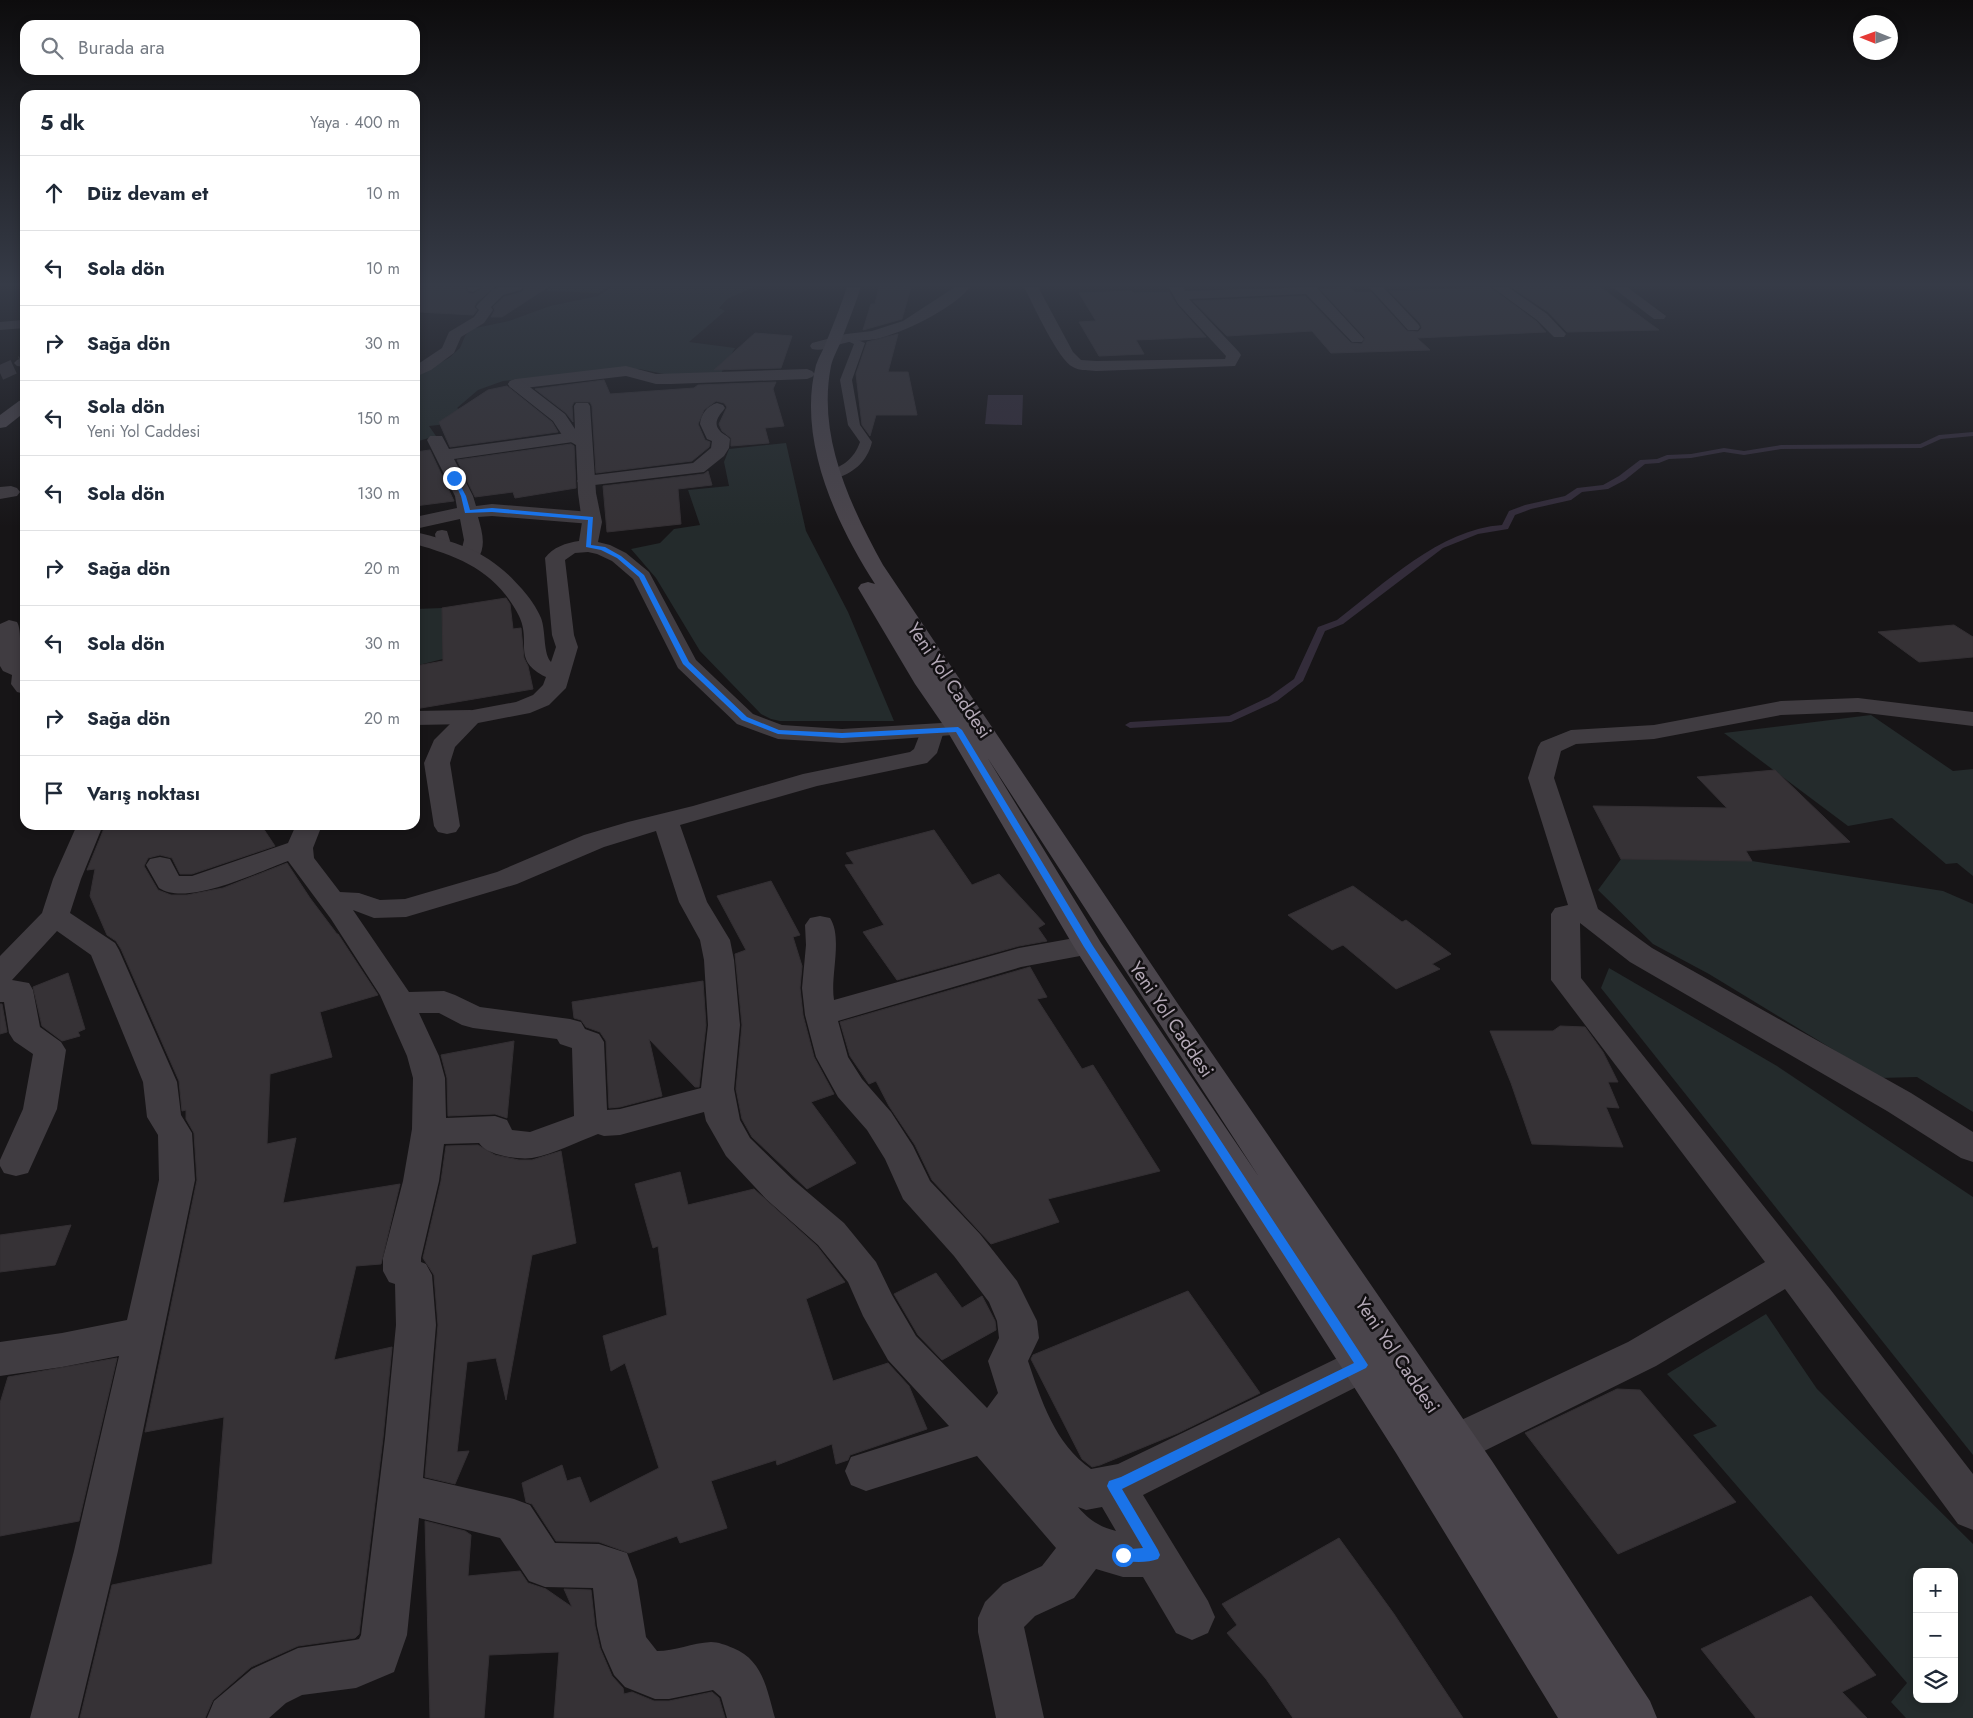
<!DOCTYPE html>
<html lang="tr">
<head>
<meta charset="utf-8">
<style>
	body { margin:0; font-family:Jost,sans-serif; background:#f6f6f7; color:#1f2937 }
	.controls { position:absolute; right:15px; bottom:15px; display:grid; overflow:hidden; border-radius:10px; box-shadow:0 2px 8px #0003 }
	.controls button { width:45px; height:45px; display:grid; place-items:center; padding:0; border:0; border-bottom:1px solid #e0e1e3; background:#fff; color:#1f2937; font:25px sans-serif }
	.compass { position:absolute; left:1853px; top:15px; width:45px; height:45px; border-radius:50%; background:#fff; box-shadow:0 2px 8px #0003; rotate:271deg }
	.stop { position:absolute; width:15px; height:15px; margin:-11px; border:4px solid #1a73e8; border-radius:50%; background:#fff }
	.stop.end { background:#1a73e8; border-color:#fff; box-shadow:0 1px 5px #0008 }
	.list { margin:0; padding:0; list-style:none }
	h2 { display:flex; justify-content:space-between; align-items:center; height:65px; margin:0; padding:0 20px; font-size:21px }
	h2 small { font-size:16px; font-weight:400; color:#747a83 }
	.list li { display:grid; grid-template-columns:32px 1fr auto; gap:15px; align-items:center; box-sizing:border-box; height:75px; padding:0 20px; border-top:1px solid #e0e1e3 }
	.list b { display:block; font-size:19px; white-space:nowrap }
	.list p { margin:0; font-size:16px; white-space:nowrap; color:#747a83 }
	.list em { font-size:16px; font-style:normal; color:#747a83 }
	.icon { flex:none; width:28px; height:28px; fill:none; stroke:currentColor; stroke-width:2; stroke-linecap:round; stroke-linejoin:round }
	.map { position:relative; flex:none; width:1973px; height:1718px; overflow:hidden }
	.search { position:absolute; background:#fff; box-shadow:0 2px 8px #0003; left:20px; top:20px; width:400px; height:55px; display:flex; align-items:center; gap:12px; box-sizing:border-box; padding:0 18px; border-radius:15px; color:#747a83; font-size:19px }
	.panel { position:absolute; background:#fff; box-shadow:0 2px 8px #0003; left:20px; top:90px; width:400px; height:740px; border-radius:15px }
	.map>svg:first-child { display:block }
	.green { fill:#242b2c; fill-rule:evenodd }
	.water { fill:#332c3a }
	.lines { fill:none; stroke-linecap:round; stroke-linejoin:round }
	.stream { fill:#332c3a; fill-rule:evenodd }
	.building { fill:#363236; stroke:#332f33 }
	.pedestrian-tunnel { stroke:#363237; stroke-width:15; stroke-dasharray:15 8; stroke-linecap:butt }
	.service { fill:#403c41; fill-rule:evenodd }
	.pedestrian { fill:#403c41; fill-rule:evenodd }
	.minor { fill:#403c41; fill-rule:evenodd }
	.tertiary { fill:#403c41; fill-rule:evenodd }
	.secondary { fill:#4a454c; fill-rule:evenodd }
	.route { fill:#1a73e8 }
	.labels { text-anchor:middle; stroke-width:5; stroke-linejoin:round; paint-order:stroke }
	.street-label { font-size:19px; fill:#b3a8b6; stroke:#121012 }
</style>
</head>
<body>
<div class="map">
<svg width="1973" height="1718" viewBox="0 0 1973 1718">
	<rect width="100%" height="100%" fill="#171517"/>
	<!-- green -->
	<g class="green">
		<path d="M551,287H607L599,293L546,291Z"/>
		<path d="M611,287H754L727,299L719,308L725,311L689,342L735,348L720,375L679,377L639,369H624L503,381L478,390L457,408L483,420L429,426L436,436L415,442V376L449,358L460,348L465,336L471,329L509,321L550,306L598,296Z"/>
		<path d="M786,443L806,531L848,612L894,721H780L771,719L761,714L700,651L656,578L631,549L660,543L674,529L700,525L688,490L729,486L724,462L729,449Z"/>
		<path d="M442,608L443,659L415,666V609Z"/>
		<path d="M1871,715L1953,771L1973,769V876L1957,863L1946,864L1892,818L1848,826L1724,733Z"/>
		<path d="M1621,859L1752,861L1943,891L1973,904V1112L1917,1077L1880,1078L1709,974L1653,944L1598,890Z"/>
		<path d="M1609,968L1777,1066L1973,1197V1455L1601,988Z"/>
		<path d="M1766,1314L1817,1389L1973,1544V1718H1906L1891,1702L1907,1683L1693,1435L1717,1426L1667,1374ZM1917,1572H1954V1699H1917Z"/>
	</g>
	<!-- water -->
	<path class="water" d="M988,395H1023L1022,425L985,424Z"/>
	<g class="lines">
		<!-- stream -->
		<path class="stream" d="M1973,432V436L1941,439L1921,448L1781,449L1744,455L1724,452L1691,458L1669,459L1659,463L1645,464L1625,480L1608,489L1582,492L1571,500L1531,509L1515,515L1508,529L1478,534L1443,548L1343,624L1325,631L1303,681L1277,701L1231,722L1130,728L1125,725L1130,722L1229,716L1269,697L1294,679L1318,627L1337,620C1384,584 1440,529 1502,525L1509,511L1525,505L1565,496L1577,488L1603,485L1619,476L1640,460L1657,459L1667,455L1691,454L1724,448L1744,451L1781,445L1920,444L1939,435Z"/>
	</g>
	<!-- building -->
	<g class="building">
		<path d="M420,287H465L468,293L473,294L484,287H494L476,303L474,307L477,310L473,315L419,312Z"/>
		<path d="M525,287H548L502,317H491L495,310L493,307L504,297L522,292Z"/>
		<path d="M879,287H911L902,319L863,330L871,304H875Z"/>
		<path d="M1349,287L1355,292H1371L1407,331L1418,332L1422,328L1420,323L1389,291L1490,287L1536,321L1546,332L1417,338L1430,350L1331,353L1312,331L1227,336L1193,301L1305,296L1351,343L1362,344L1365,338L1320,289Z"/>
		<path d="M1511,287H1600L1659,330L1567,332L1548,312Z"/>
		<path d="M1131,291L1134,293L1169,292L1177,305L1206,337L1136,340L1144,354L1099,356L1079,322L1096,321L1079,293Z"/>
		<path d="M755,333L792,336L781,368L714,370Z"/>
		<path d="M898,334L888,372H908L917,415H876L870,436L862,425L856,374L867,342Z"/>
		<path d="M604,380L610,394L694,388L698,385L776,382L773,389L784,426L765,428L769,443L731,446V438L722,431L719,424L727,407L724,403L716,401L704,410L698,424L705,440L710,442L709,447L692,461L596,473L592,406L590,402H574L572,406L573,422L566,413L535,389Z"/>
		<path d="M507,386L552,422L558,432L450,447L439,422L488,390Z"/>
		<path d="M571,444L574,446L576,488L515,498L513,492L475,497L457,460Z"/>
		<path d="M430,450L454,501L415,506V452Z"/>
		<path d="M708,471L712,485L678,489L681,524L607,532L603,486L704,474Z"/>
		<path d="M506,598L510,604L513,629L521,628L524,658L528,666L533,689L415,709V666L443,661L442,608Z"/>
		<path d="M1954,625L1973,637V657L1919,662L1878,632Z"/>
		<path d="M1775,770L1850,842L1746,851L1752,861L1621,859L1593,806L1727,808L1697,777Z"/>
		<path d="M261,825L275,846L192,874H180L172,858L160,855L148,858L144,866L158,890L171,895H187L223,888L287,863L310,898L337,934H338L378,995L320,1012L332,1057L270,1074L267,1144L296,1138L283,1203L400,1184L381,1264L356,1266L334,1360L392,1347L383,1438L359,1634L355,1638L298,1646L251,1667L213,1700L205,1718H80L112,1585L212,1564L224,1417L145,1432L197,1180L194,1133L186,1119V1110L182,1111L179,1081L121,949L116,941L107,935L90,896L95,869L87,870L105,826Z"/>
		<path d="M934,830L972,885L999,874L1045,924L1038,928L1047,941L1019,946L897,980L863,932L884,925L845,865L854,864L846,853Z"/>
		<path d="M771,881L800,935L793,937L802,966L800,988L803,1015L814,1057L834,1094L811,1102L856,1163L807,1189L752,1137L742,1119L736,1089L742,1025L735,954L746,950L717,896Z"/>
		<path d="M1353,886L1402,922L1406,920L1451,954L1432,964L1440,969L1396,989L1343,945L1332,950L1288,915Z"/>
		<path d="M1030,967L1047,997L1037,999L1082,1069L1093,1065L1160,1171L1048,1199L1059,1222L991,1244L932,1180L915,1145L889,1106L876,1081L869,1084L850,1056L840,1022Z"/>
		<path d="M68,973L85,1029L78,1032L80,1036L62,1041L42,1026L33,987Z"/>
		<path d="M703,981L706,1025L699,1087H695L649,1039L662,1096L620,1107L609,1108L606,1041L600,1032L586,1027L581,1020L574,1018L572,1002Z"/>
		<path d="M0,1004H2L7,1032L0,1034Z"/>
		<path d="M1560,1026L1585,1027L1603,1052L1618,1082H1608L1619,1108L1606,1107L1623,1147L1532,1144L1511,1083L1490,1031H1553Z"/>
		<path d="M514,1041L507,1118L495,1114L448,1116L447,1078L441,1055Z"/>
		<path d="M478,1145L495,1155L519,1160H532L561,1151L576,1243L532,1255L506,1400L496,1358L467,1362L457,1452L469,1451L455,1484L425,1477L438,1325L434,1275L423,1258L441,1181L446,1146Z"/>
		<path d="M680,1172L688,1205L754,1189L817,1246L845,1282L806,1299L833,1381L888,1363L909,1386L927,1429L850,1455L848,1460L836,1464L832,1444L777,1465L776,1460L711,1481L727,1528L680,1543L677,1536L629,1553L599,1542L556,1541L532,1504L526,1502L522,1483L562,1465L567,1481L580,1477L590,1503L659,1468L625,1363L611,1371L603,1336L667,1315L658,1246L653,1248L635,1184Z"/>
		<path d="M71,1225L55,1265L0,1272V1235Z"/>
		<path d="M936,1273L962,1308L982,1296L995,1321L996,1330L942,1360L918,1335L894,1294Z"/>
		<path d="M1188,1291L1260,1393L1178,1433L1100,1465L1092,1467L1082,1459L1031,1359L1033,1355Z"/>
		<path d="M117,1358L79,1521L0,1536V1403L8,1377Z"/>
		<path d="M1617,1389L1640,1390L1736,1502L1618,1554L1525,1433Z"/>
		<path d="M425,1521L465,1531L471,1535L468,1576L520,1571L528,1583L546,1589L572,1607L564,1589L591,1590L595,1626L600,1648L612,1676L623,1688L624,1694L632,1692L654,1701H669L712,1692L719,1698L725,1718H554L559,1652L489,1655L484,1718H430Z"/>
		<path d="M1339,1538L1394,1614L1463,1718H1293L1266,1679L1227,1633L1237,1625L1222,1604Z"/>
		<path d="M1811,1596L1876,1675L1842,1692L1867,1718H1756L1701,1649Z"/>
	</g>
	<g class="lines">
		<!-- pedestrian-tunnel -->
		<path class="pedestrian-tunnel" d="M0,373L22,363"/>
		<!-- service -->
		<g class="service">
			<path d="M846,335L865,343L852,380L860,425L872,442C867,462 853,474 833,479L826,475L828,472C844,465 854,459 860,442L848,425L840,380L854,344L841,338Z"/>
			<path d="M442,530L447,531L450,541L446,549H436L434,546L436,541L435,534L437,531Z"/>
		</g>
		<!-- pedestrian -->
		<g class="pedestrian">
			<path d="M467,287H482L473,292L468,291Z"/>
			<path d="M501,287H523L521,290L503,295L491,307L493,310L484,323L461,337L454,353L431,370L415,377V366L442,348L449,332L474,317L479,310L476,307L478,304L493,289Z"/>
			<path d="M25,357V367L17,366L14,363L17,360Z"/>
			<path d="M626,366L656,374L807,369L812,371L815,374L812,377L807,379L671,384H656L626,376L516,389L510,387L508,384L510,381L516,379Z"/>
			<path d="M717,403L723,405L725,408C720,415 712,422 720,431C722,434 727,435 730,439L729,448L724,456L704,472L586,486L580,485L577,481L580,477L586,476L693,463L711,448L712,441L707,439L700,424C701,414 707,406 717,403Z"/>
			<path d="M574,432L580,433L582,437L580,441L454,459L473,496L476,506L492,504L591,512L598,514L600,518L598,522L591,524L492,516L478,517C482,532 487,546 477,560L470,562L463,560L460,556L464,540L460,519L415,529V517L457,508L455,496L427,440L430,436H442L449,449Z"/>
			<path d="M11,486L17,488L20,492L17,496L0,499V487Z"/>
			<path d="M9,620L17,622C22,630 19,652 21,662L25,664V694L17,692L11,684L12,675L3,671L0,666V624Z"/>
			<path d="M470,710L478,712L482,717L478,722L470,724L415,725V711Z"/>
			<path d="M932,724L941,726L944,731L937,753L927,763L817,786L680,825L707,902L730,940L734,960L740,1025L734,1089L740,1120L750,1138L792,1179L844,1223L876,1262L892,1295L916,1336L987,1408L998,1393L988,1361L999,1338L997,1321L989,1302L954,1256L903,1199L885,1159L867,1130L838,1097L816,1057L805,1015L802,988L806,945L805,925L810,918L820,916L830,918C843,938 830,976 834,1000L1019,948L1069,939L1080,942L1084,949L1080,956L1021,967L838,1021L848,1057L862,1079L891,1112L913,1146L930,1181L980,1234L1017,1281L1037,1321L1039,1338L1028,1361C1041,1400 1055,1444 1091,1469L1118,1464L1348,1353L1362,1347L1376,1353L1382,1365L1376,1377L1143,1495L1208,1601L1215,1617L1208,1633L1192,1640L1176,1633L1143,1577H1123L1096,1569L1074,1598L1035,1616L1024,1627L1044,1718H996L978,1632V1618L985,1602L1003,1584L1042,1566L1056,1548L977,1456L866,1491L851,1485L845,1471L851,1457L949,1426L888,1360L863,1316L848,1282L818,1245L766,1199L726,1156L706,1121L704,1112L620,1135L604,1136L598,1134C577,1142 554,1154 532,1158C518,1160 486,1155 479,1143L444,1144L439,1181L421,1258V1262L426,1264L432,1275L436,1325L423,1478L514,1499L530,1505L555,1543L599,1544L627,1553L637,1580L646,1637L657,1651C675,1651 692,1643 711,1642C718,1642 726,1645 733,1648C763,1660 767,1690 775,1718H727L721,1697L713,1690L669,1699H655L625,1687L614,1675L602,1648L597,1626L593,1588L545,1587L529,1581L500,1538L419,1518L407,1635L394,1672L356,1688L302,1695L286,1703L269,1718H207L214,1701L252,1669L298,1648L355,1640L359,1639L361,1635L385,1438L396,1325L395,1284L389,1282L383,1271V1258L403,1181L412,1129L413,1078L407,1056L380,995L331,919L288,861C258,872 187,907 159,888L146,865L150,859L160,857L170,859L179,876H192L288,843L296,825H322L313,848L314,858L340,892L359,893L380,900L405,899L497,872L584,835L628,822L693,806L803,774L910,752L914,749L923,726ZM656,831L679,902L700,940L704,960L708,1025L701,1088L620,1109L607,1110L604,1042L599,1034L585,1029L581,1022L570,1019L480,1007L455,995L444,991L409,992L353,910L374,918L406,917L517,884L604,847ZM419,1013H439L462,1025L473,1028L557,1039L560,1044L572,1048L574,1116L530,1132L512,1130L507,1120L495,1116L446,1118L445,1078L439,1056ZM1078,1507L1086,1510L1102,1507L1116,1531C1100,1527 1089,1520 1078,1507Z"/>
			<path d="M77,825H103L81,879L70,913L115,943L119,950L177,1082L181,1115L192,1133L195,1180L118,1551L78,1718H30L74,1551L119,1356L62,1367L0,1376V1342L62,1333L127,1320L159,1180L158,1135L147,1117L143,1082L91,955L57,931L12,980L29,983L33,990L40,1027L61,1042L66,1050L57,1109L28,1173L16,1176L4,1173L0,1166V1160L23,1109L33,1054L14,1041L9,1033L4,1002H0V956L42,913L53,879Z"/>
		</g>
		<!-- minor -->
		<g class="minor">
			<path d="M1024,287H1038L1073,352L1081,360L1096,361L1225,359L1226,356L1178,304L1169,287H1183L1185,291L1316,287L1364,339L1362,342H1352L1306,294L1189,299L1239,352L1241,355L1235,366L1096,371C1089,370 1079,371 1073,367C1058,360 1033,304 1024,287Z"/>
			<path d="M1369,287H1383L1418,324L1420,327L1418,330H1408Z"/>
			<path d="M1492,287H1508L1547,314L1566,334L1564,337H1554L1537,320Z"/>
			<path d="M1612,287H1627L1666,316L1664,319H1654Z"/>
			<path d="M22,320H25V328L0,330V322Z"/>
			<path d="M516,379L522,381L565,414L575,429L574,406L576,403H588L590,406L596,493L602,522L598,542L610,545L626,553L649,572L696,660L753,714L782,725L842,729L958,722L967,724L970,729L967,734L842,743L778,739L737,724L678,668L633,579L612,561L597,554L588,552L575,553L565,560L574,635L578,647L566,688L549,705L530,713L478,723L455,747L450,763L460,826L456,832L447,834L438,832L434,826L424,763L434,740L462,712L516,702L533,695L543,685L546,677C511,660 532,643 519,616C496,571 460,557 415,544V532C461,543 490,552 522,589C529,597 537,608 541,618C546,631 543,654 551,662L556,647L552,635L545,558C553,547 566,543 579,541L582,522L578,493L576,445L564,438L553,421L510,387L508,384L510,381Z"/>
			<path d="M1858,698L1973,712V726L1858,712L1781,715L1654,739L1576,744L1561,751L1554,778L1598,909L1652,948L1911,1093L1973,1132V1162L1961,1158L1887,1111L1630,962L1580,923L1581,978L1830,1289L1973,1474V1530L1958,1524L1785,1289L1656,1366L1472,1457L1457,1462L1442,1457L1436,1443L1442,1429L1628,1342L1765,1262L1551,980V914L1555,908L1568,905L1528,778L1538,747L1541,742L1571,730L1654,725L1781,701Z"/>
		</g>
		<!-- tertiary -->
		<path class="tertiary" d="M955,287H970C953,309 903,333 876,339C866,341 855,340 845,343C835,345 823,352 812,349L810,346L812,343L846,334L872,331L903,321Z"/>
		<!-- secondary -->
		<g class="secondary">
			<path d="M847,287H861C855,305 848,323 841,341C838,349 833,357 831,366C817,436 850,505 883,565L1178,1004L1492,1461L1650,1701L1657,1718H1558L1396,1453L1074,947L946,729L915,684L858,588L861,584L868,582L875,584C835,522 797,439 816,365C819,356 824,349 827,340C834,323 841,305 847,287ZM987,757L1259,1177L1101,943Z"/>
			<path d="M25,399V412L6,427L0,428V415L19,401Z"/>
		</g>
	</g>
	<!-- sky -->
	<linearGradient id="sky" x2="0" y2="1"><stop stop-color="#0d0c0d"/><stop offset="0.54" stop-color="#363b47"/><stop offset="1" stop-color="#363b47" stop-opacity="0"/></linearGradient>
	<rect width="1973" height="527" fill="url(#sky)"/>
	<!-- route -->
	<path class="route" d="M452,477H456L466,496L470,510L492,508L593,517L591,545L605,547L621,556L644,575L689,662L747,717L779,730L842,733L958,727L962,730L1093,946L1368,1365L1366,1368L1122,1489L1158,1550L1160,1555L1158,1559C1148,1563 1129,1563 1119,1559L1117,1555L1119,1550L1143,1548L1109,1490L1107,1486L1109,1481L1121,1477L1354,1363L1084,947L956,732L842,738L778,734L742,720L683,664L639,577L617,558L601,550L586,547L588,520L492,512L465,513L461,496Z"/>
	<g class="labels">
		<!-- street labels -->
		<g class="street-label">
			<text transform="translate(950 680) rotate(56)" y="7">Yeni Yol Caddesi</text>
			<text transform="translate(1172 1019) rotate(56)" y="7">Yeni Yol Caddesi</text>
			<text transform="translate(1398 1355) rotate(56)" y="7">Yeni Yol Caddesi</text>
		</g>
	</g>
</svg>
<div class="controls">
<button>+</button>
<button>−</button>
<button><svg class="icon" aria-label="layers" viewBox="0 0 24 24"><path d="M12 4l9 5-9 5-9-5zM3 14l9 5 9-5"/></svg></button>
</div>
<svg class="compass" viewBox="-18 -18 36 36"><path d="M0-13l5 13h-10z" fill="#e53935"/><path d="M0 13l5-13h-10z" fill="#747a83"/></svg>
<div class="stop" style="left:1123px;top:1555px"></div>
<div class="stop end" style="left:454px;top:478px"></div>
<div class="search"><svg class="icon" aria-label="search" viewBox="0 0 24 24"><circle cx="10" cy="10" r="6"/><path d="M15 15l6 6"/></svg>Burada ara</div>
<section class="panel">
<h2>5 dk<small>Yaya · 400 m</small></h2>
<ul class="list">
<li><svg class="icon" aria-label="ahead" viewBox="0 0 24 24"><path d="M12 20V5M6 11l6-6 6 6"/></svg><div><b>Düz devam et</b></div><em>10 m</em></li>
<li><svg class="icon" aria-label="left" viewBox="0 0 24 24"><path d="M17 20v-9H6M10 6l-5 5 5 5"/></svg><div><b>Sola dön</b></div><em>10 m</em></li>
<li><svg class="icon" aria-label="right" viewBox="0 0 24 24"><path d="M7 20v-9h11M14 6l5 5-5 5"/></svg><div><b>Sağa dön</b></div><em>30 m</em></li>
<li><svg class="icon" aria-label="left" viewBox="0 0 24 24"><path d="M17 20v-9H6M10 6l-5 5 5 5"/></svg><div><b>Sola dön</b><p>Yeni Yol Caddesi</p></div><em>150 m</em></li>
<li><svg class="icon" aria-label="left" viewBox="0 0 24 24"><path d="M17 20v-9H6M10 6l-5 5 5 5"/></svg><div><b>Sola dön</b></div><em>130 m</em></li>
<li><svg class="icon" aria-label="right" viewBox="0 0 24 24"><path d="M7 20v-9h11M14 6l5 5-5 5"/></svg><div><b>Sağa dön</b></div><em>20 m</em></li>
<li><svg class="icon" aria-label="left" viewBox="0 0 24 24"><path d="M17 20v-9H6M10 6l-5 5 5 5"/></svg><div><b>Sola dön</b></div><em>30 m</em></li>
<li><svg class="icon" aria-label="right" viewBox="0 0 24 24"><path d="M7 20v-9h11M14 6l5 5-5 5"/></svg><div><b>Sağa dön</b></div><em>20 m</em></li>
<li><svg class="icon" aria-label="arrive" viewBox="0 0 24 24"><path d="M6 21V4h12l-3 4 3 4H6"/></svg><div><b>Varış noktası</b></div></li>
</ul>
</section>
</div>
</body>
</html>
